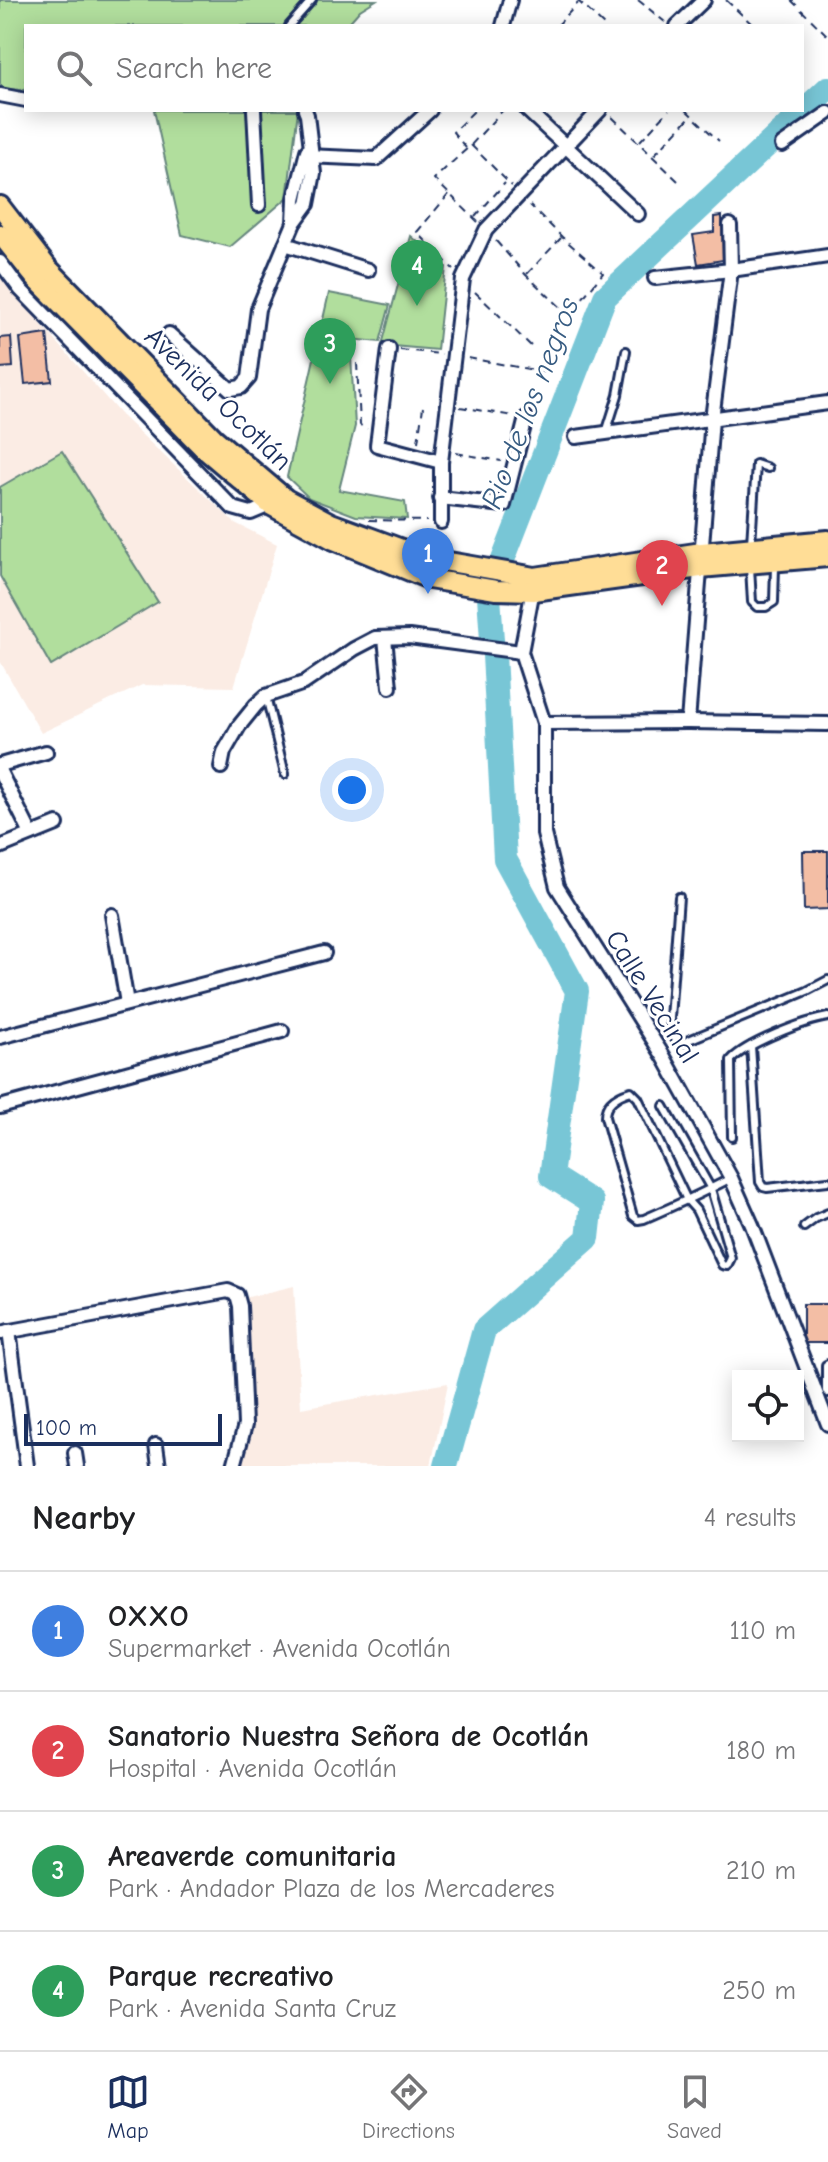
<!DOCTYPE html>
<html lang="en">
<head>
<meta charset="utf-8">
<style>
	body { margin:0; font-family:"Comic Neue",sans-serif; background:#f6f6f6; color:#202124 }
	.controls { position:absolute; right:24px; bottom:24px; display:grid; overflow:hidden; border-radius:0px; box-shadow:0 4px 20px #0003 }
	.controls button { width:72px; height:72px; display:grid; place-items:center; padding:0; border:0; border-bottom:2px solid #e0e0e0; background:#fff; color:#202124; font:40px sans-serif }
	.scale { position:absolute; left:24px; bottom:20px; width:198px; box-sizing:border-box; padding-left:8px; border:4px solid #1b2f5e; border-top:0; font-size:22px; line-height:28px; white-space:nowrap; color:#1b2f5e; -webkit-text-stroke:6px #fff; paint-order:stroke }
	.you { position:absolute; left:352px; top:790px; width:28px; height:28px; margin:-20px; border:6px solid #fff; border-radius:50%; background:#1a73e8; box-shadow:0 0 0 12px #1a73e833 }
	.badge { display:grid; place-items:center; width:52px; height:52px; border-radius:50%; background:#1b2f5e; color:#fff; font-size:26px; font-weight:700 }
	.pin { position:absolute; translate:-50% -66px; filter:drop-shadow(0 2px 4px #0008) }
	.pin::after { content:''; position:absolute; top:42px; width:28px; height:24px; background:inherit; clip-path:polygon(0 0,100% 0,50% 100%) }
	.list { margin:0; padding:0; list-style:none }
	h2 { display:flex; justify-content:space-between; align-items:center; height:104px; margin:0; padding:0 32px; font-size:34px }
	h2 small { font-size:26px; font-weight:400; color:#757577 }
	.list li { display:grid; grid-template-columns:52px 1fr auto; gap:24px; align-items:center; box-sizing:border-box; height:120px; padding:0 32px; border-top:2px solid #e0e0e0 }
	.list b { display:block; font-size:30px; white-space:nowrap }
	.list p { margin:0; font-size:26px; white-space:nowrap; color:#757577 }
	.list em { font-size:26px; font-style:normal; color:#757577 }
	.icon { flex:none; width:44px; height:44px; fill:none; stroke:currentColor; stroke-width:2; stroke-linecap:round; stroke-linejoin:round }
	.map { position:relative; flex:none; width:828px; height:1466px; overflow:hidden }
	.search { position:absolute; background:#fff; box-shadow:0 4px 20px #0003; left:24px; right:24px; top:24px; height:88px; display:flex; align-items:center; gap:20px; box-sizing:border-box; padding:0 28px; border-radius:0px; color:#757577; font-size:30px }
	.sheet { height:584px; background:#fff }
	nav { display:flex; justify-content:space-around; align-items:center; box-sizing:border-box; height:112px; border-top:2px solid #e0e0e0; background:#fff; font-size:22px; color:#757577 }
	nav a { display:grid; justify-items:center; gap:4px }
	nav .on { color:#1b2f5e }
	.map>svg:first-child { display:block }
	.built { fill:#fbece4 }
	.green { fill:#b1de9d; stroke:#66867e; stroke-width:2 }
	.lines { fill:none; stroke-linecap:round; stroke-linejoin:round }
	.river { stroke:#78c6d6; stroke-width:24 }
	.building { fill:#f3bea5; stroke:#1b2f5e; stroke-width:2 }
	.lane-casing { stroke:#1b2f5e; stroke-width:12 }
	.street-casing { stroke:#1b2f5e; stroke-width:18 }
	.primary-casing { stroke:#1b2f5e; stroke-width:24 }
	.path { stroke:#1b2f5e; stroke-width:2; stroke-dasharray:8 6; stroke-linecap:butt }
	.lane { stroke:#fff; stroke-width:6 }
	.street { stroke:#fff; stroke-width:12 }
	.primary { stroke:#ffdd96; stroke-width:18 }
	.labels { text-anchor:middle; stroke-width:6; stroke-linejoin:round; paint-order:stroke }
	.street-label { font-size:28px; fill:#1b2f5e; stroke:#fff }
	.water-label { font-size:30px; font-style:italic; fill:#375c82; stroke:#fff }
</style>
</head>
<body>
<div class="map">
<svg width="828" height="1466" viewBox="0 0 828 1466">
	<rect width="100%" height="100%" fill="#fff"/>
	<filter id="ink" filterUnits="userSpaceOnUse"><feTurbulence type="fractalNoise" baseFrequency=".0125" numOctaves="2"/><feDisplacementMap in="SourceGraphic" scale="16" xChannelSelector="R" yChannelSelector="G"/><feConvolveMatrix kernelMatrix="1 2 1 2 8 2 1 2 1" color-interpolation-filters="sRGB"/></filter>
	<g filter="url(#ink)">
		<!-- built -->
		<g class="built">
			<path d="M0,277L121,415L235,523L277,544L234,687L142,685L41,733L0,661Z"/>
			<path d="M294,1286L301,1408L448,1383L431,1466H239L248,1417L244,1298Z"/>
		</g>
		<!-- green -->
		<g class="green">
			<path d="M0,0H376L360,10L346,26H26V90L3,89L0,84Z"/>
			<path d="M154,110H298L287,198L230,247L182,235Z"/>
			<path d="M411,236L446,267L437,350L382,345Z"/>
			<path d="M329,293L390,305L380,342L350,339L355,426L339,490L405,502L407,519L356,516L309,498L287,477Z"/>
			<path d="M62,451L158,602L51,666L0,576V487Z"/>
		</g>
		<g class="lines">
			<!-- river -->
			<g class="river">
				<path d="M492,640L489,596L605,297L828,88"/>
				<path d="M446,1466L484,1330L588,1238L592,1202L551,1176L577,991L505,859L494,655"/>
			</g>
		</g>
		<!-- building -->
		<g class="building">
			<path d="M722,216L723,260L698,264L693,235L714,232V217Z"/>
			<path d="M47,334L52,381L25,384L20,338Z"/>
			<path d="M11,337L13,367L0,368V338Z"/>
			<path d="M803,851H828V909L804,910Z"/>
			<rect x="803" y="1304" width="25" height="39"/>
		</g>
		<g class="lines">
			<!-- lane casing -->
			<g class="lane-casing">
				<g id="lane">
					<path d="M289,26L312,0"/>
					<path d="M606,433L618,395L626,351"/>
					<path d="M751,544L756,464L768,468"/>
					<path d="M750,567L752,602L757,607H766L774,602L775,566"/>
					<path d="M266,696L285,774"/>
					<path d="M679,897L670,1018L671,1028L675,1039L684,1042L807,991L828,980"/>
					<path d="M751,1046L760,1182L763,1187L767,1188L828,1181"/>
					<path d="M664,1106L711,1189L731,1258L727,1266L722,1265L696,1210L687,1200L638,1098L631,1091C617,1095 605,1102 605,1117L633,1216L638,1220L644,1219C674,1206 703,1193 731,1178"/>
					<path d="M732,1137L731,1060C747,1043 804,1021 828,1017"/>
					<path d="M804,1227L816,1218L828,1213"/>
					<path d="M828,1364L826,1365V1391L828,1393"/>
				</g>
			</g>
			<!-- street casing -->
			<g class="street-casing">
				<g id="street">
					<path d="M503,26L510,0"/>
					<path d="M677,26L704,0"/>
					<path d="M0,95L26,100"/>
					<path d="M254,110L259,205"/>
					<path d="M527,110L638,214"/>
					<path d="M782,145L828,113"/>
					<path d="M306,156L376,159L430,110"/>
					<path d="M294,223L295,199L307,151"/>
					<path d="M285,244L368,270"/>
					<path d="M0,262L20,289L233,508L251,513L270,505"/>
					<path d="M655,278L731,270L828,256"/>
					<path d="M169,334L230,389L241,387L249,378L258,309L294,223L308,204L314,173L307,115L305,110"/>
					<path d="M389,349L377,445L441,462"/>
					<path d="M576,437L828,403"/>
					<path d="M440,498L504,505L526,418"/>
					<path d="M441,522V462L463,279L486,230L600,110"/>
					<path d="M534,584L521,652L544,723V834L557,887L664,1057L731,1178L752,1225L828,1424"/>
					<path d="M385,638L390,687"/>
					<path d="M688,722L712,419L731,270L730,225"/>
					<path d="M544,723L688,722L828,724"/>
					<path d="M0,765L46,752"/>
					<path d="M221,767L224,752L239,726L256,705L266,696L304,683L354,649L375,638L409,637L521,652"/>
					<path d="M0,772L31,834"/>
					<path d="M0,847L57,824"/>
					<path d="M112,915L127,1003"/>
					<path d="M0,1037L324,953"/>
					<path d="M0,1107L282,1031"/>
					<path d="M9,1331L27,1466"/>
					<path d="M0,1333L228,1291L237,1295L240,1306L245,1425L234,1466"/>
					<path d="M156,1445L159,1466"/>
					<path d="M75,1453L77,1466"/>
				</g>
			</g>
			<!-- primary casing -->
			<g class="primary-casing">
				<g id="primary">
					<path d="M0,206L48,268L214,438L286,499L331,523L426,558L535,577L702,552L828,540"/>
					<path d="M0,234L36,279L204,449L270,505L334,540L429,579L496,590L533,591L700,568L828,557"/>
				</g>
			</g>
			<!-- path -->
			<g class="path">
				<path d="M577,0L605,26"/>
				<path d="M638,0L665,22"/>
				<path d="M726,0L754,26"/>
				<path d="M791,0L828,36"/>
				<path d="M557,26L578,3"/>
				<path d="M686,110L719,141"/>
				<path d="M753,110V111"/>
				<path d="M612,117L681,184"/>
				<path d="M640,141L669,110"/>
				<path d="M471,145L512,186"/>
				<path d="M466,148L453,132L475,110"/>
				<path d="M654,155L692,115"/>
				<path d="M449,194L417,232L454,270"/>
				<path d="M475,217L505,183"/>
				<path d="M478,222L434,179L471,145L503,110"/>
				<path d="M496,241L526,275L569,315L603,273L562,237L530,205"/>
				<path d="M527,274L561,238"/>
				<path d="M475,292L531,346"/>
				<path d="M400,350L442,354"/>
				<path d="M468,358L545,372"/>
				<path d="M357,363L360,425L367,429"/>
				<path d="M460,407L513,416"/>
				<path d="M418,442L423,407"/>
				<path d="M456,453L501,461"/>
				<path d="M369,520L427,521"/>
			</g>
			<!-- lane -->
			<use href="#lane" class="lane"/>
			<!-- street -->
			<use href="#street" class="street"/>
			<!-- primary -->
			<use href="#primary" class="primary"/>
		</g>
	</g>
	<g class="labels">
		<!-- street labels -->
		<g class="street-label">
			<text transform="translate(219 398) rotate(44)" y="10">Avenida Ocotlán</text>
			<text transform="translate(653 996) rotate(58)" y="10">Calle Vecinal</text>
		</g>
		<!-- water labels -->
		<g class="water-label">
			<text transform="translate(530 403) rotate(-69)" y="10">Rio de los negros</text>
		</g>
	</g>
</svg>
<div class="controls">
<button><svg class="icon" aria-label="locate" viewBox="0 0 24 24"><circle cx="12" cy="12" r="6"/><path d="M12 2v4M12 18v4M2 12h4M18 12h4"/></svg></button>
</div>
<div class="scale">100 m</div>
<div class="you"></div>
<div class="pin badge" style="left:428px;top:594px;background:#3f7fe0">1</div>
<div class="pin badge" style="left:662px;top:606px;background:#e0444e">2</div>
<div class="pin badge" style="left:330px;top:384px;background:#2e9e5b">3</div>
<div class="pin badge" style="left:417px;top:306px;background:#2e9e5b">4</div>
<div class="search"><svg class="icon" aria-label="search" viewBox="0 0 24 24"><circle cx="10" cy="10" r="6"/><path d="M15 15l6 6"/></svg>Search here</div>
</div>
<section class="sheet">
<h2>Nearby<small>4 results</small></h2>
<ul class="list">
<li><span class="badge" style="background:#3f7fe0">1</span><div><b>OXXO</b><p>Supermarket · Avenida Ocotlán</p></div><em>110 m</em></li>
<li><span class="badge" style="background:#e0444e">2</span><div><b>Sanatorio Nuestra Señora de Ocotlán</b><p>Hospital · Avenida Ocotlán</p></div><em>180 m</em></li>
<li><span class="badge" style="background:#2e9e5b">3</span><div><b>Areaverde comunitaria</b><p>Park · Andador Plaza de los Mercaderes</p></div><em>210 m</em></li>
<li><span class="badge" style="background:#2e9e5b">4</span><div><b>Parque recreativo</b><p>Park · Avenida Santa Cruz</p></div><em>250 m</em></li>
</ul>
</section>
<nav>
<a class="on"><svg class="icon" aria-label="map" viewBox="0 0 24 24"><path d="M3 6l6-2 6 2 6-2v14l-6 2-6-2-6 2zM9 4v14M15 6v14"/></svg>Map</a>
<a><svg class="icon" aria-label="directions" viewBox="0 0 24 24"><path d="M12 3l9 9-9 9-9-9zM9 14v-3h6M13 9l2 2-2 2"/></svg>Directions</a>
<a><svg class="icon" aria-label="saved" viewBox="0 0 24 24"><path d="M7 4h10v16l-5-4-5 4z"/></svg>Saved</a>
</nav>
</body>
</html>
